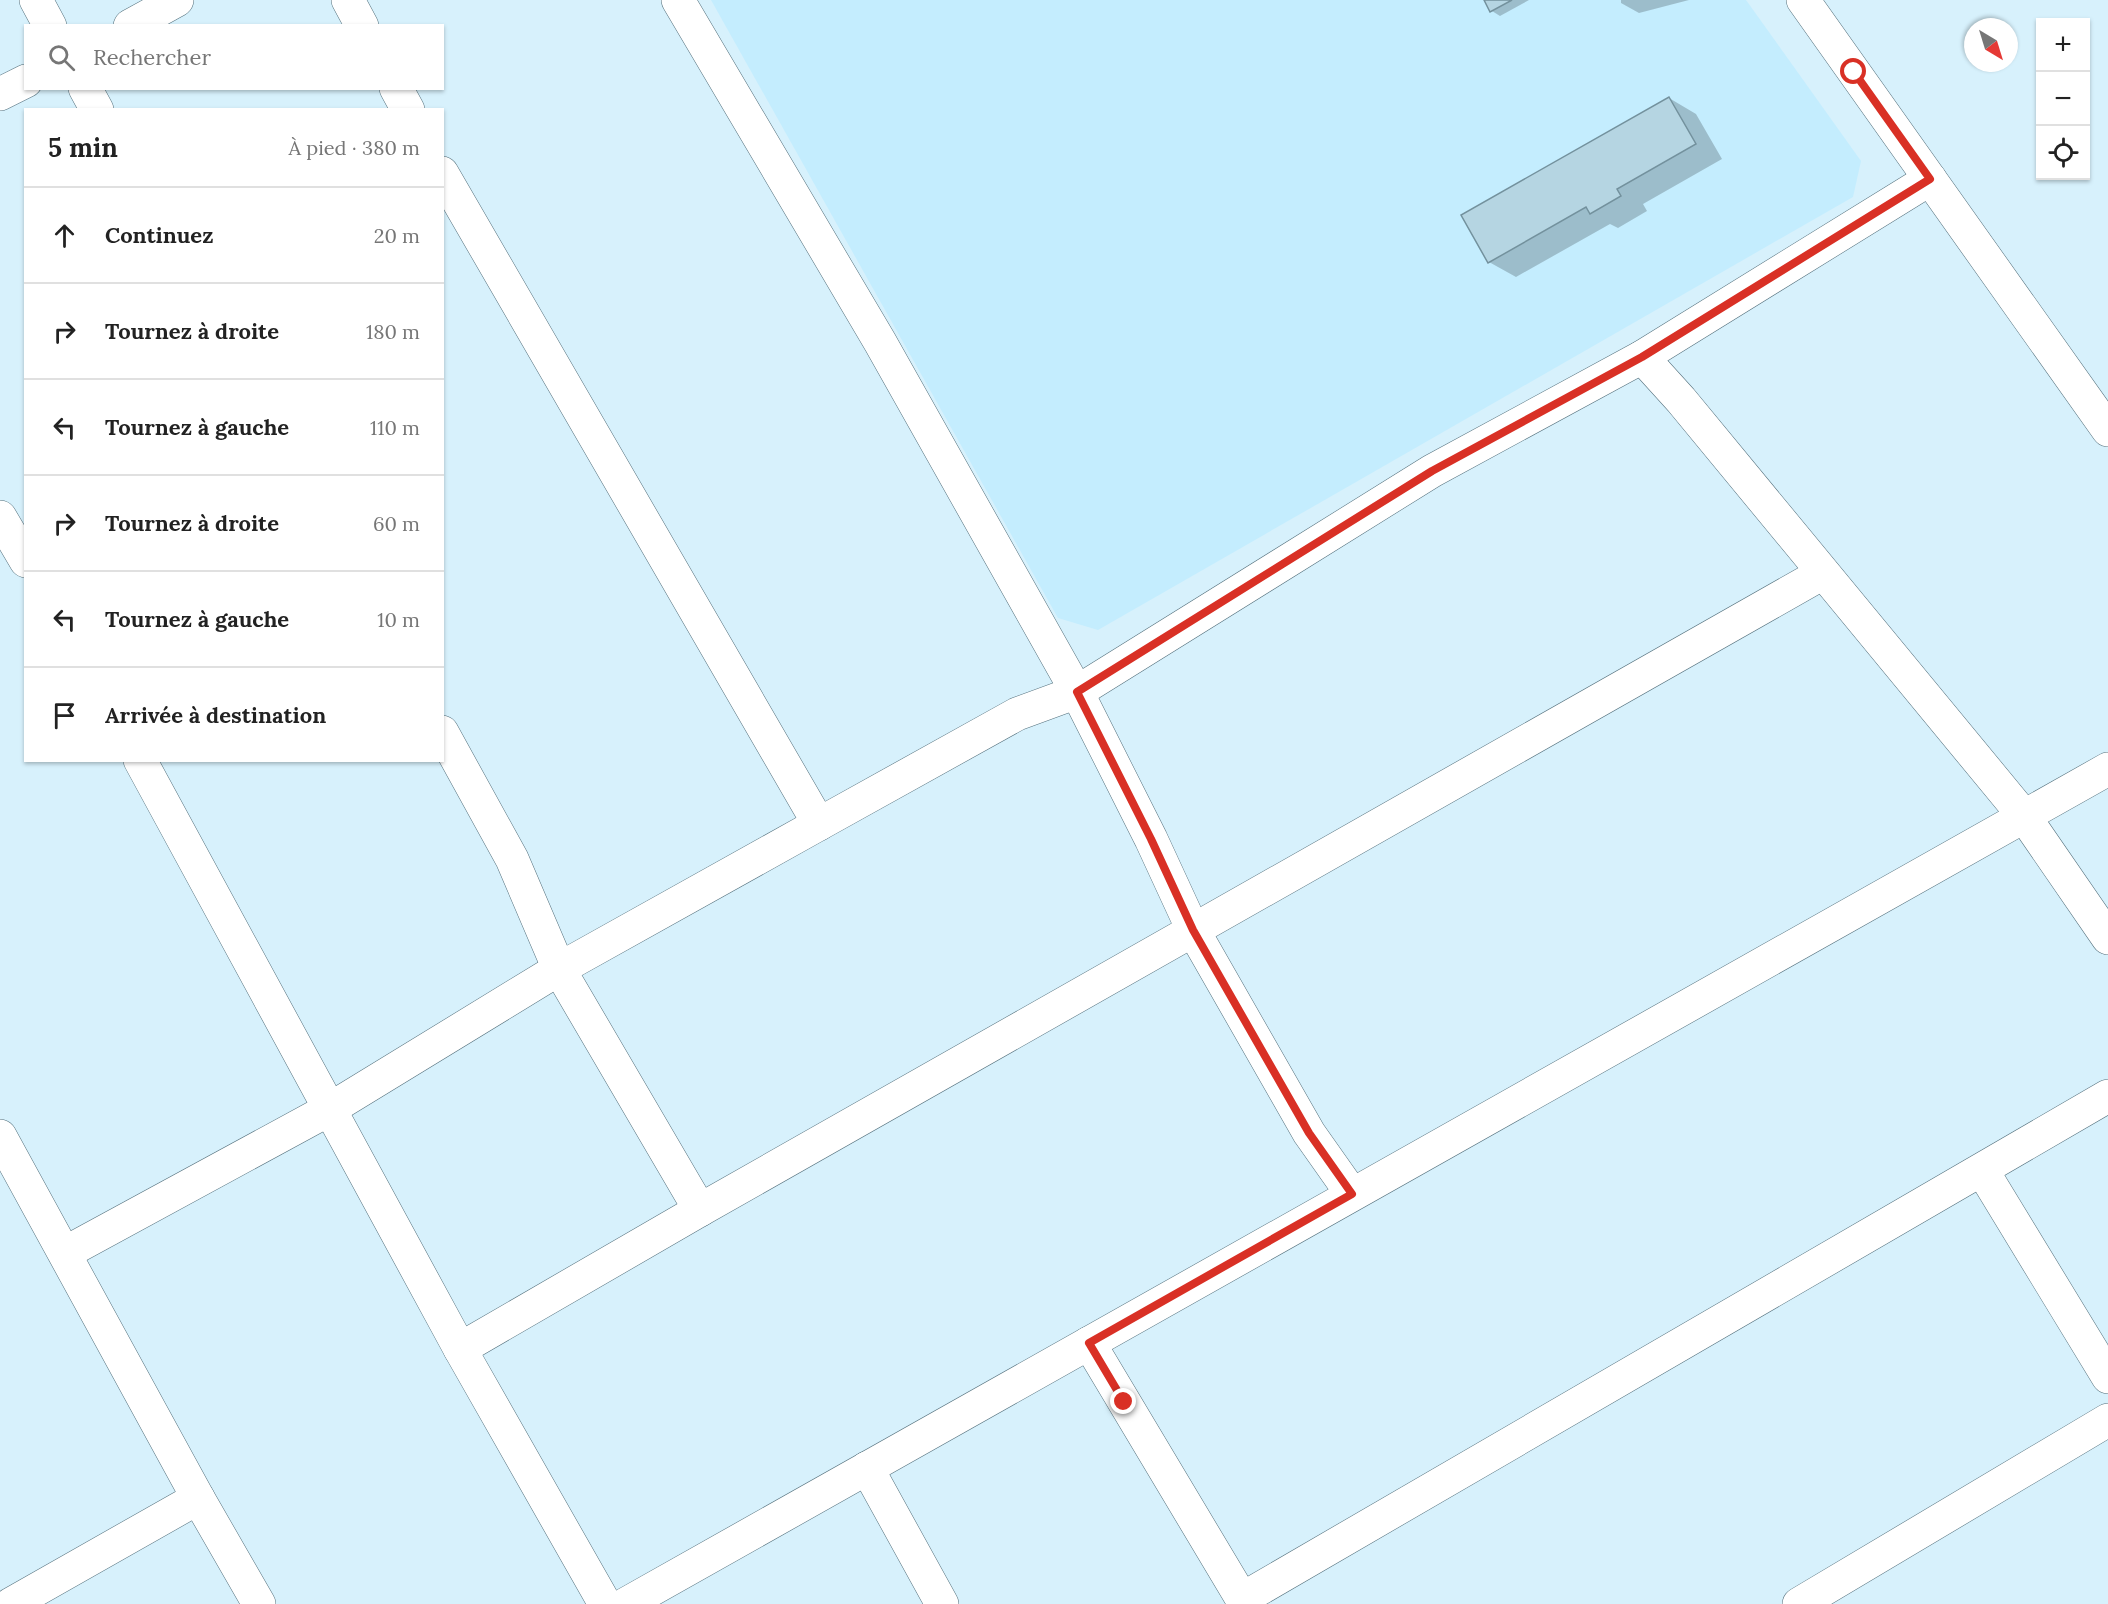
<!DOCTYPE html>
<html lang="fr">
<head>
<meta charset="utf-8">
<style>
	body { margin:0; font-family:Lora,serif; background:#f6f6f6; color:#222 }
	.controls { position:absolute; right:18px; top:18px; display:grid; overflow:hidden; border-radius:0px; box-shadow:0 2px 4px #0004 }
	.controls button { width:54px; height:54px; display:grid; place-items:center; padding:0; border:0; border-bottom:2px solid #e0e0e0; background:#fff; color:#222; font:30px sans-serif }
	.compass { position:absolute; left:1964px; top:18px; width:54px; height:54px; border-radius:50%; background:#fff; box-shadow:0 2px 4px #0004; rotate:142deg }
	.stop { position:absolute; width:18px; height:18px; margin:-14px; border:4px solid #d93025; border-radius:50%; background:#fff }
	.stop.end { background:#d93025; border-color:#fff; box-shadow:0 2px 6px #0008 }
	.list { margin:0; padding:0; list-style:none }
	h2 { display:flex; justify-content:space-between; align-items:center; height:78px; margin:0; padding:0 24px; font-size:26px }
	h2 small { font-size:20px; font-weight:400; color:#767676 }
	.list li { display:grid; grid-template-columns:39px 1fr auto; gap:18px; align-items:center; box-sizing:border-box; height:96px; padding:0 24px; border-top:2px solid #e0e0e0 }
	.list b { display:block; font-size:22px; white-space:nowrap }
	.list em { font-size:20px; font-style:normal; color:#767676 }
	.icon { flex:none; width:33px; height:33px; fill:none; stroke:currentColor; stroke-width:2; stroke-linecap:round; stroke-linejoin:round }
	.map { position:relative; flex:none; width:2108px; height:1604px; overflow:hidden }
	.search { position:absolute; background:#fff; box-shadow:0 2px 4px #0004; left:24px; top:24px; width:420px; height:66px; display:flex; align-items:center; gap:15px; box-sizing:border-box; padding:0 21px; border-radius:0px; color:#767676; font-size:22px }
	.panel { position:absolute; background:#fff; box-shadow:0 2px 4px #0004; left:24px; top:108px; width:420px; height:654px; border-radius:0px }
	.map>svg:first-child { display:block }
	.built { fill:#c4edfe }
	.shadow { fill:#0003 }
	.building { fill:#b5d5e2; stroke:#73919d; stroke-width:1.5 }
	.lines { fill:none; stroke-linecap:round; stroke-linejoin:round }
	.street-casing { stroke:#55717d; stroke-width:34 }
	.street { stroke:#fff; stroke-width:33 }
	.route { stroke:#d93025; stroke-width:8 }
</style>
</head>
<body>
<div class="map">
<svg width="2108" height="1604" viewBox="0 0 2108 1604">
	<rect width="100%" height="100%" fill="#d7f1fc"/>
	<!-- built -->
	<path class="built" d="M711,0H1746L1861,161L1853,197L1098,630L1058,618Z"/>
	<!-- shadow -->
	<g class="shadow">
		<path d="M1486,0H1529L1500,16L1492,11Z"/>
		<path d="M1621,0H1689L1639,13L1621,3Z"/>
		<path d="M1669,98L1696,114L1722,159L1643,204L1647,211L1618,228L1610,224L1516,277L1489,262Z"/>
	</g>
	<!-- building -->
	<g class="building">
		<path d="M1484,0H1512L1490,12Z"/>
		<path d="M1669,97L1696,144L1617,189L1621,196L1590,214L1586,207L1488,263L1461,215Z"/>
	</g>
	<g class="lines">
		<!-- street casing -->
		<g class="street-casing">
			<g id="street">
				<path d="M36,0L50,26"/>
				<path d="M348,0L362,26"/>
				<path d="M678,0L880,342L1077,692L1151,839L1193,930L1309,1133L1352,1194"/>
				<path d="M1803,0L2108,430"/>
				<path d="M130,26L177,0"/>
				<path d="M85,88L97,110"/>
				<path d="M396,88L408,110"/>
				<path d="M0,94L26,81"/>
				<path d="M442,173L819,824"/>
				<path d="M1642,357L1681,400L2024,816L2108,938"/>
				<path d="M0,517L26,561"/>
				<path d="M442,732L512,859L559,969L700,1210"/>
				<path d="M140,760L460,1349L605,1604"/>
				<path d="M0,1136L198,1498L259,1604"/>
				<path d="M1982,1170L2108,1377"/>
				<path d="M65,1253L330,1109L559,969L819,824L1017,714L1077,692L1432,471L1642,357L1930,179"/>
				<path d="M1089,1343L1245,1604"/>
				<path d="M460,1349L700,1210L1823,573"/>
				<path d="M867,1468L942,1604"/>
				<path d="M1242,1599L2108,1096"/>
				<path d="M11,1604L198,1498"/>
				<path d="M626,1604L2108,769"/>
				<path d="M1799,1604L2108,1420"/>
			</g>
		</g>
		<!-- street -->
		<use href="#street" class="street"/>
	</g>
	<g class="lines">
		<!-- route -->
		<path class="route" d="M1124,1402L1089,1343L1352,1194L1309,1133L1193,930L1151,839L1077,692L1432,471L1642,357L1930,179L1854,72"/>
	</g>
</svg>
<div class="controls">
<button>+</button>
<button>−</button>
<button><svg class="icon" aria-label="locate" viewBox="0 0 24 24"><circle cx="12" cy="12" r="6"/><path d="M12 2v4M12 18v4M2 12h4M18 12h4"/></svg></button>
</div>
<svg class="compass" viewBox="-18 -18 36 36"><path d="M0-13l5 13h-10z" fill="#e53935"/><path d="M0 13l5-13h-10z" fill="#767676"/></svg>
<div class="stop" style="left:1854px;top:72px"></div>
<div class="stop end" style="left:1124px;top:1402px"></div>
<div class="search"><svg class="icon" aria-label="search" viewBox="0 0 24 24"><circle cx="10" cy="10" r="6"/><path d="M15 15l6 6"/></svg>Rechercher</div>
<section class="panel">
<h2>5 min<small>À pied · 380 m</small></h2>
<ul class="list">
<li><svg class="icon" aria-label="ahead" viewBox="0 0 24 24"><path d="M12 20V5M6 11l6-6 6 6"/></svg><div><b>Continuez</b></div><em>20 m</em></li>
<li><svg class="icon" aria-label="right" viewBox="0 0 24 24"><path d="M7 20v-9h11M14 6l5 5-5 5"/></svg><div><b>Tournez à droite</b></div><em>180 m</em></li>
<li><svg class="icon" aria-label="left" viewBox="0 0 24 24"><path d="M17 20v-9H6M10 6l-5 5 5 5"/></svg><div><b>Tournez à gauche</b></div><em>110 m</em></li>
<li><svg class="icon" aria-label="right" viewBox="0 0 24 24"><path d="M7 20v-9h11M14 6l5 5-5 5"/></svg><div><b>Tournez à droite</b></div><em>60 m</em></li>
<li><svg class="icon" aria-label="left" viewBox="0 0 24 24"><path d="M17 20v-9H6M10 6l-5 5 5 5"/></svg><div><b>Tournez à gauche</b></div><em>10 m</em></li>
<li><svg class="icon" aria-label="arrive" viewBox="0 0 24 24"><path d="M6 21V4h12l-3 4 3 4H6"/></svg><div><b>Arrivée à destination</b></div></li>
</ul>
</section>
</div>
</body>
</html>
